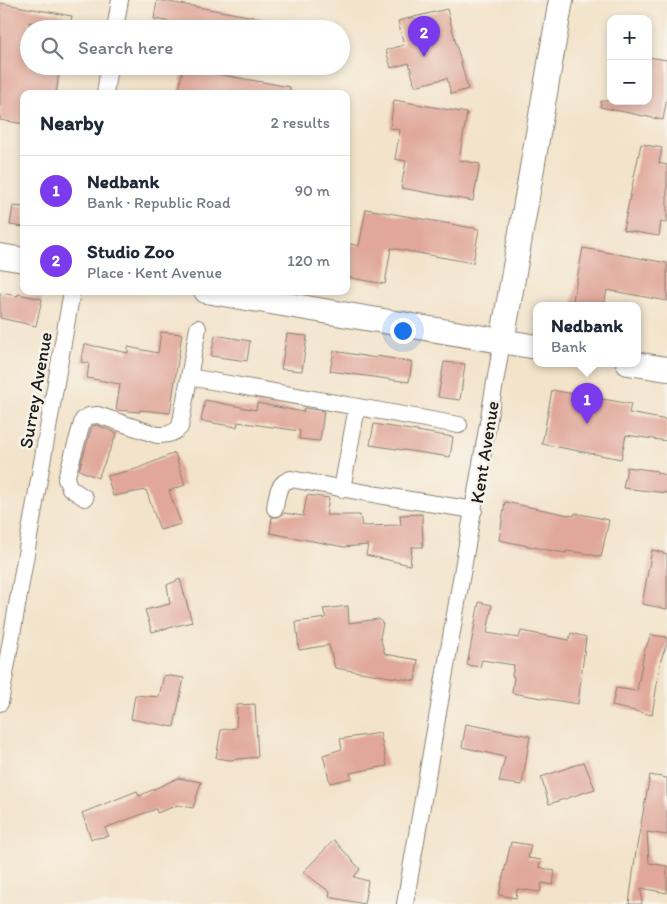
<!DOCTYPE html>
<html lang="en">
<head>
<meta charset="utf-8">
<style>
	body { margin:0; font-family:Itim,sans-serif; background:#f2f2f3; color:#1f2937 }
	.controls { position:absolute; right:15px; top:15px; display:grid; overflow:hidden; border-radius:10px; box-shadow:0 2px 8px #0003 }
	.controls button { width:45px; height:45px; display:grid; place-items:center; padding:0; border:0; border-bottom:1px solid #e0e1e3; background:#fff; color:#1f2937; font:25px sans-serif }
	.you { position:absolute; left:402px; top:330px; width:18px; height:18px; margin:-12px; border:4px solid #fff; border-radius:50%; background:#1a73e8; box-shadow:0 0 0 8px #1a73e833 }
	.badge { display:grid; place-items:center; width:32px; height:32px; border-radius:50%; background:#7c3aed; color:#fff; font-size:16px; font-weight:700 }
	.pin { position:absolute; translate:-50% -41px; filter:drop-shadow(0 1px 2px #0008) }
	.pin::after { content:''; position:absolute; top:26px; width:18px; height:15px; background:inherit; clip-path:polygon(0 0,100% 0,50% 100%) }
	.popup { position:absolute; left:533px; top:302px; width:108px; height:65px; box-sizing:border-box; display:grid; place-content:center; border-radius:10px; background:#fff; filter:drop-shadow(0 1px 4px #0005); font-size:16px; white-space:nowrap; color:#747a83 }
	.popup b { font-size:19px; color:#1f2937 }
	.popup::after { content:''; position:absolute; left:50%; top:100%; margin-left:-10px; border:10px solid transparent; border-top-color:#fff }
	.list { margin:0; padding:0; list-style:none }
	h2 { display:flex; justify-content:space-between; align-items:center; height:65px; margin:0; padding:0 20px; font-size:21px }
	h2 small { font-size:16px; font-weight:400; color:#747a83 }
	.list li { display:grid; grid-template-columns:32px 1fr auto; gap:15px; align-items:center; box-sizing:border-box; height:70px; padding:0 20px; border-top:1px solid #e0e1e3 }
	.list b { display:block; font-size:19px; white-space:nowrap }
	.list p { margin:0; font-size:16px; white-space:nowrap; color:#747a83 }
	.list em { font-size:16px; font-style:normal; color:#747a83 }
	.icon { flex:none; width:28px; height:28px; fill:none; stroke:currentColor; stroke-width:2; stroke-linecap:round; stroke-linejoin:round }
	.map { position:relative; flex:none; width:667px; height:904px; overflow:hidden }
	.search { position:absolute; background:#fff; box-shadow:0 2px 8px #0003; left:20px; top:20px; width:330px; height:55px; display:flex; align-items:center; gap:12px; box-sizing:border-box; padding:0 18px; border-radius:28px; color:#747a83; font-size:19px }
	.panel { position:absolute; background:#fff; box-shadow:0 2px 8px #0003; left:20px; top:90px; width:330px; height:205px; border-radius:10px }
	.map>svg:first-child { display:block }
	.building { fill:#e0a79a }
	.lines { fill:none; stroke-linecap:round; stroke-linejoin:round }
	.street-casing { stroke:#888073; stroke-width:18 }
	.secondary-casing { stroke:#888073; stroke-width:26 }
	.street { stroke:#fff; stroke-width:16 }
	.secondary { stroke:#fff; stroke-width:24 }
	.labels { text-anchor:middle; stroke-width:5; stroke-linejoin:round; paint-order:stroke }
	.street-label { font-size:19px; fill:#1c1c1c; stroke:#f7f3e8 }
</style>
</head>
<body>
<div class="map">
<svg width="667" height="904" viewBox="0 0 667 904">
	<rect width="100%" height="100%" fill="#f7f3e8"/>
	<filter id="ink" filterUnits="userSpaceOnUse"><feTurbulence type="fractalNoise" baseFrequency=".02" numOctaves="2"/><feDisplacementMap in="SourceGraphic" scale="10" xChannelSelector="R" yChannelSelector="G"/><feConvolveMatrix kernelMatrix="1 2 1 2 8 2 1 2 1" color-interpolation-filters="sRGB"/></filter>
	<filter id="wash" filterUnits="userSpaceOnUse"><feTurbulence type="fractalNoise" baseFrequency=".0096" numOctaves="4" result="noise"/><feDisplacementMap in="SourceGraphic" scale="20" xChannelSelector="R" yChannelSelector="G"/><feGaussianBlur stdDeviation="1.12" result="paint"/><feColorMatrix in="noise" values="0 0 0 0 0 0 0 0 0 0 0 0 0 0 0 0 0 1.4 0 .05"/><feComposite in="paint" operator="in"/></filter>
	<g filter="url(#wash)">
		<rect width="100%" height="100%" fill="#f3e3ca"/>
		<g id="blocks">
			<!-- building -->
			<g class="building">
				<path d="M157,0L283,22V29H210L154,19Z"/>
				<path d="M0,3L72,16L70,29L29,22V66H60L56,94H24V124L0,120Z"/>
				<path d="M447,9L468,89L451,94L447,78L415,86L409,63L391,68L386,50L404,45L398,21Z"/>
				<path d="M648,57L667,60V97L663,120L600,107L601,101H648Z"/>
				<path d="M183,68L290,87L289,94H178Z"/>
				<path d="M394,100L467,113L459,160L480,164L473,201L401,188L406,161L395,159L400,130L390,128Z"/>
				<path d="M641,144L662,148L659,163L667,165V223L661,222L659,236L623,230Z"/>
				<path d="M13,206L24,207V227L10,225Z"/>
				<path d="M366,209L479,229L473,263L391,248L385,284L346,277V243L359,246Z"/>
				<path d="M583,248L667,263V301L607,290L604,305H572Z"/>
				<path d="M0,293L18,296V294L42,299L36,326L0,318Z"/>
				<path d="M161,332L182,334L170,413L140,410V412L116,410L120,384L87,378L89,363L81,362L85,344L128,353V347L158,353Z"/>
				<path d="M287,334L307,336L302,371L281,369Z"/>
				<path d="M215,335L250,341L247,361L211,356Z"/>
				<path d="M334,351L376,358L377,356L412,362L409,382L330,371Z"/>
				<path d="M444,362L465,364L460,400L438,397Z"/>
				<path d="M552,390L631,404L629,413L667,420V441L626,435L621,459L542,444Z"/>
				<path d="M205,400L256,410L257,403L303,412L304,408L324,411L320,441L299,439L300,431L238,422L237,427L201,421Z"/>
				<path d="M374,424L453,437L450,457L370,445Z"/>
				<path d="M97,425L117,433L98,478L79,470L92,426Z"/>
				<path d="M175,453L185,485L169,491L181,524L160,530L146,490L113,496L107,476L136,469Z"/>
				<path d="M627,467L657,471V473L667,475V493L623,488Z"/>
				<path d="M307,495L329,498L326,515H360L362,526L401,525L400,515L422,514L423,547H412L410,565L366,555L368,545L344,547L270,533L272,517H279L284,513L303,516Z"/>
				<path d="M505,502L574,516L575,513L609,520L601,557L583,553L566,551V553L548,550L499,540Z"/>
				<path d="M652,550L667,554V609L642,604Z"/>
				<path d="M180,579L192,622L152,632L145,610L170,604L167,585Z"/>
				<path d="M479,602L492,605L487,633L519,638L521,631L569,640L571,633L586,637L578,704L512,693L514,677L512,676L514,665L482,660L480,667L467,665Z"/>
				<path d="M348,606L349,623L379,619L383,624L380,637L385,654L418,660L415,681L335,668L329,645L299,650L296,622L326,618L323,609Z"/>
				<path d="M651,635L667,637V644L661,659L652,715L612,706L616,688L637,691L644,652Z"/>
				<path d="M164,675L184,678L174,727L131,719L135,695L159,697Z"/>
				<path d="M255,704L258,757L229,760L216,758L221,730L236,728L237,705Z"/>
				<path d="M466,724L530,736L522,785L499,782L505,757L462,747Z"/>
				<path d="M380,733L387,766L350,773L352,778L330,783L323,755L342,749L340,739Z"/>
				<path d="M584,762L595,789L549,804L541,777Z"/>
				<path d="M650,775L667,778V835L647,832L649,863L667,866V893L641,888L642,904H629L636,851Z"/>
				<path d="M178,778L201,782L193,808L178,805L157,813L156,809L105,828L109,836L91,839L82,813L137,791L139,796Z"/>
				<path d="M334,840L360,869L354,877L368,881L364,904L329,897L330,892L303,872Z"/>
				<path d="M511,842L531,845L528,858L541,860L539,867L555,871L553,885L542,883L540,892L517,889L516,898L499,895Z"/>
			</g>
		</g>
	</g>
	<g filter="url(#ink)">
		<use href="#blocks" fill-opacity="0" stroke="#888073" stroke-width="1"/>
		<g class="lines">
			<!-- street casing -->
			<g class="street-casing">
				<g id="street">
					<path d="M115,29L120,0"/>
					<path d="M105,94L109,66"/>
					<path d="M189,377L459,425"/>
					<path d="M342,489L357,407"/>
					<path d="M85,498L70,488L66,479L83,420L89,416L98,415L157,435C167,435 173,434 180,427L198,328"/>
					<path d="M275,508C277,496 277,483 291,479L378,495L474,510"/>
					<path d="M0,703L72,291"/>
					<path d="M405,904L502,342"/>
				</g>
			</g>
			<!-- secondary casing -->
			<g class="secondary-casing">
				<g id="secondary">
					<path d="M0,256L24,260"/>
					<path d="M206,291L537,347"/>
					<path d="M502,342L561,0"/>
					<path d="M628,363L667,369"/>
				</g>
			</g>
			<!-- street -->
			<use href="#street" class="street"/>
			<!-- secondary -->
			<use href="#secondary" class="secondary"/>
		</g>
	</g>
	<g class="labels">
		<!-- street labels -->
		<g class="street-label">
			<text transform="translate(35 390) rotate(-80)" y="7">Surrey Avenue</text>
			<text transform="translate(484 452) rotate(-81)" y="7">Kent Avenue</text>
		</g>
	</g>
</svg>
<div class="controls">
<button>+</button>
<button>−</button>
</div>
<div class="you"></div>
<div class="pin badge" style="left:587px;top:424px">1</div>
<div class="popup"><b>Nedbank</b>Bank</div>
<div class="pin badge" style="left:424px;top:57px">2</div>
<div class="search"><svg class="icon" aria-label="search" viewBox="0 0 24 24"><circle cx="10" cy="10" r="6"/><path d="M15 15l6 6"/></svg>Search here</div>
<section class="panel">
<h2>Nearby<small>2 results</small></h2>
<ul class="list">
<li><span class="badge">1</span><div><b>Nedbank</b><p>Bank · Republic Road</p></div><em>90 m</em></li>
<li><span class="badge">2</span><div><b>Studio Zoo</b><p>Place · Kent Avenue</p></div><em>120 m</em></li>
</ul>
</section>
</div>
</body>
</html>
